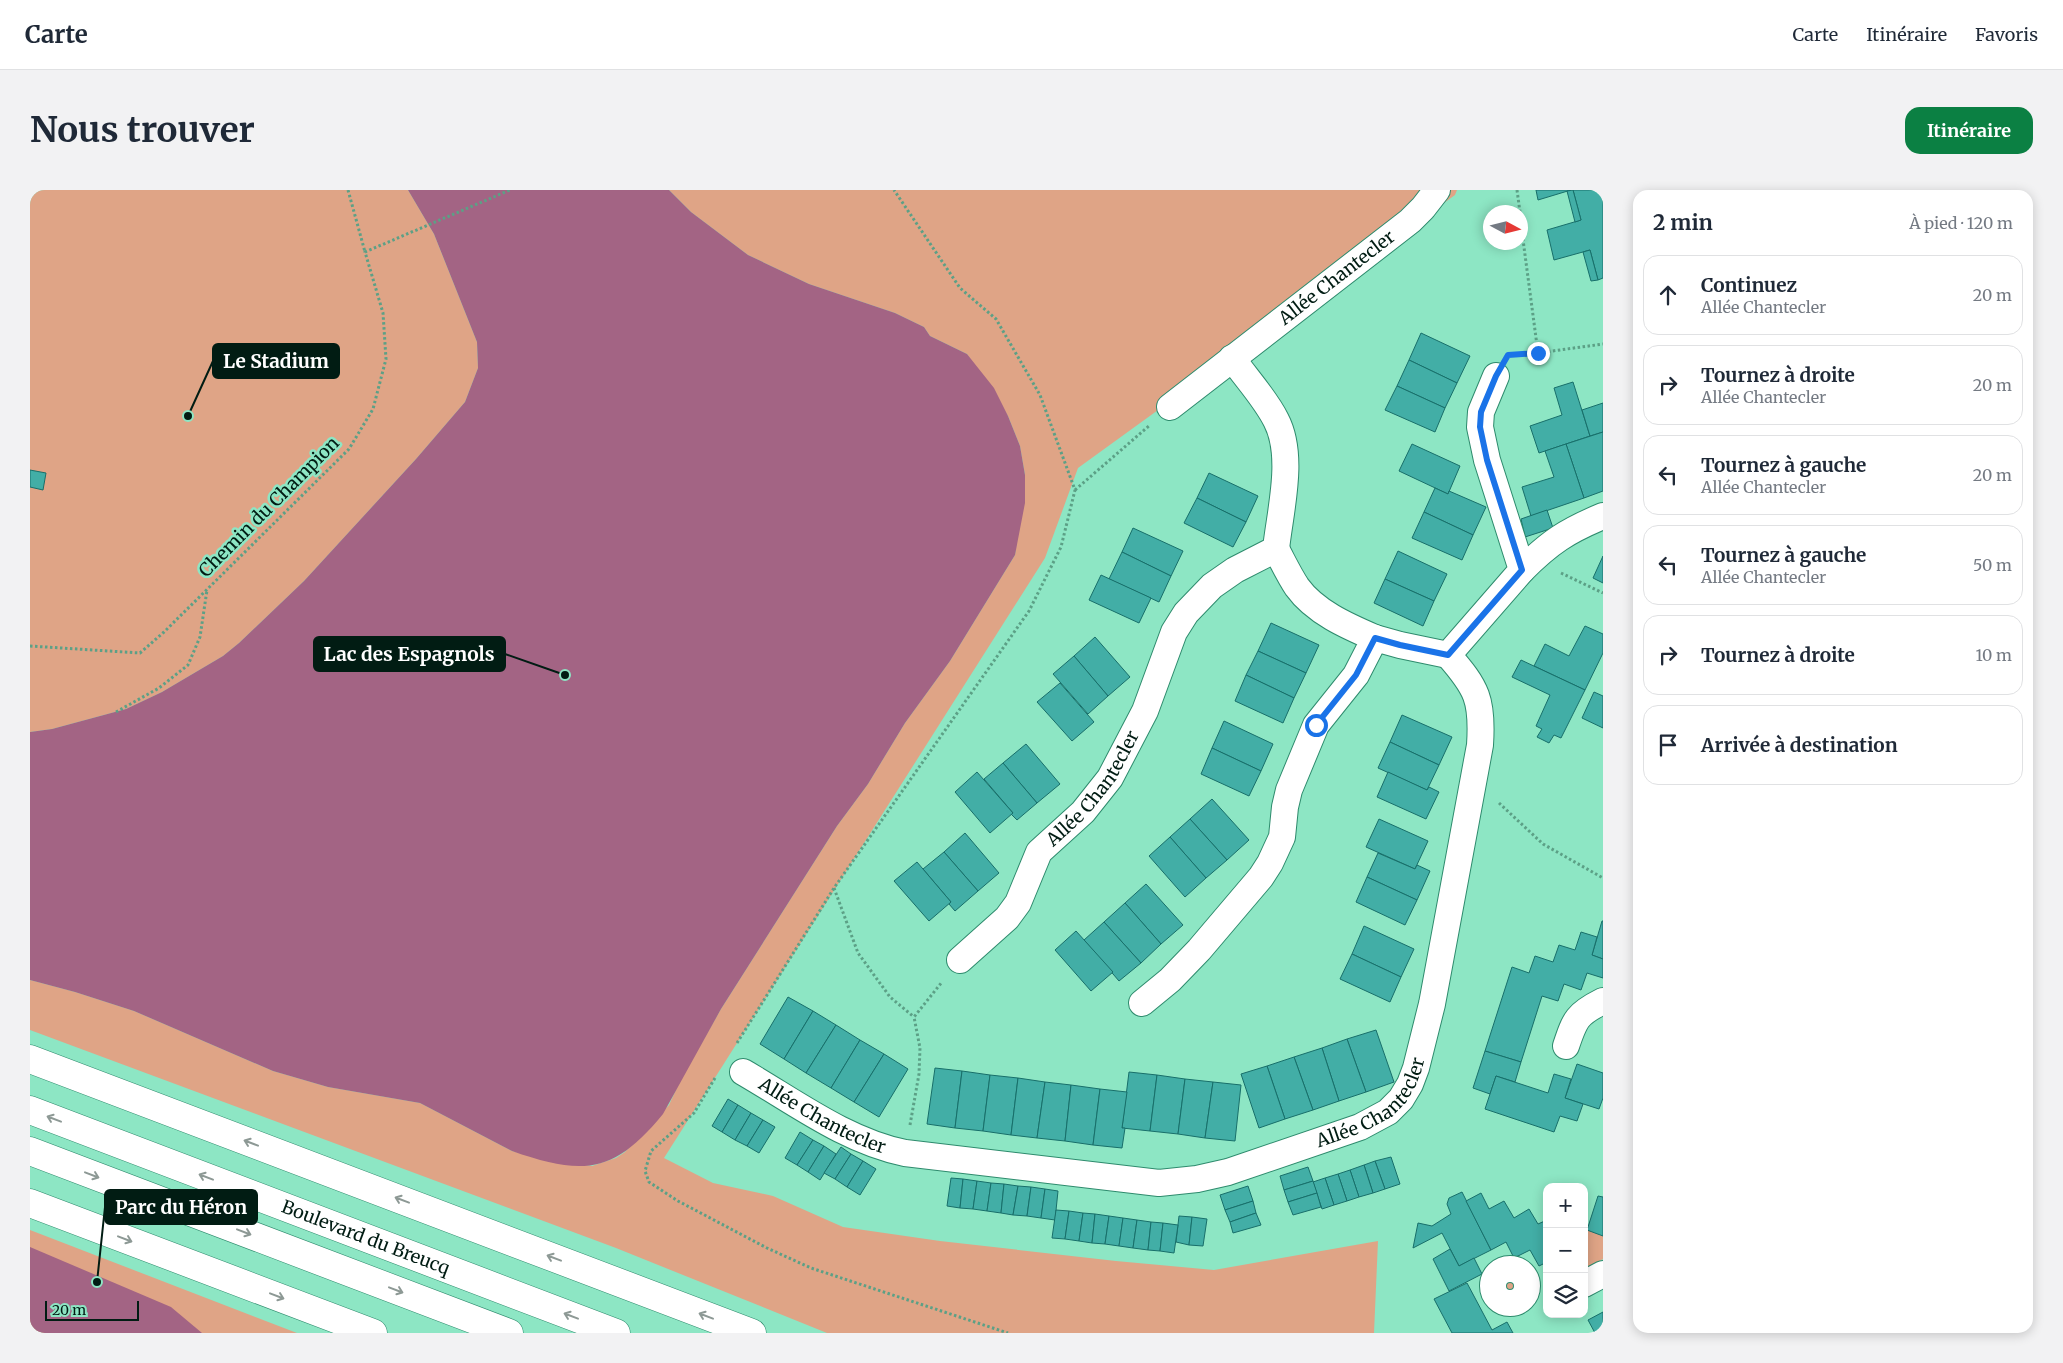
<!DOCTYPE html>
<html lang="fr">
<head>
<meta charset="utf-8">
<style>
	body { margin:0; font-family:Merriweather,serif; background:#f2f2f3; color:#1f2937 }
	.controls { position:absolute; right:15px; bottom:15px; display:grid; overflow:hidden; border-radius:10px; box-shadow:0 2px 12px #0003 }
	.controls button { width:45px; height:45px; display:grid; place-items:center; padding:0; border:0; border-bottom:1px solid #e0e1e3; background:#fff; color:#1f2937; font:25px sans-serif }
	.compass { position:absolute; left:1453px; top:15px; width:45px; height:45px; border-radius:50%; background:#fff; box-shadow:0 2px 12px #0003; rotate:97deg }
	.scale { position:absolute; left:15px; bottom:12px; width:94px; box-sizing:border-box; padding-left:5px; border:2px solid #011c13; border-top:0; font-size:14px; line-height:18px; white-space:nowrap; color:#011c13; -webkit-text-stroke:4px #8de6c4; paint-order:stroke }
	.stop { position:absolute; width:15px; height:15px; margin:-11px; border:4px solid #1a73e8; border-radius:50%; background:#fff }
	.stop.end { background:#1a73e8; border-color:#fff; box-shadow:0 1px 5px #0008 }
	.list { margin:0; padding:0; list-style:none }
	h2 { display:flex; justify-content:space-between; align-items:center; height:65px; margin:0; padding:0 20px; font-size:21px }
	h2 small { font-size:16px; font-weight:400; color:#747a83 }
	.list li { display:grid; grid-template-columns:32px 1fr auto; gap:15px; align-items:center; box-sizing:border-box; height:80px; margin:0 10px 10px; padding:0 10px; border:1px solid #e0e1e3; border-radius:15px }
	.list b { display:block; font-size:19px; white-space:nowrap }
	.list p { margin:0; font-size:16px; white-space:nowrap; color:#747a83 }
	.list em { font-size:16px; font-style:normal; color:#747a83 }
	.icon { flex:none; width:28px; height:28px; fill:none; stroke:currentColor; stroke-width:2; stroke-linecap:round; stroke-linejoin:round }
	.map { position:relative; flex:none; width:1573px; height:1143px; overflow:hidden; border-radius:15px }
	header { display:flex; align-items:center; gap:30px; box-sizing:border-box; height:70px; padding:0 25px; background:#fff; border-bottom:1px solid #e0e1e3 }
	header strong { font-size:24px }
	nav { display:flex; gap:28px; margin-inline-start:auto; font-size:18px }
	.intro { display:flex; align-items:center; justify-content:space-between; box-sizing:border-box; height:120px; padding:0 30px }
	h1 { margin:0; font-size:35px }
	.button { padding:12px 22px; border-radius:15px; background:#0b8043; color:#fff; font-size:18px; font-weight:700 }
	main { display:flex; gap:30px; padding:0 30px }
	aside { flex:1; background:#fff; border-radius:15px; box-shadow:0 2px 12px #0003 }
	.map>svg:first-child { display:block }
	.green { fill:#dfa486 }
	.water { fill:#a36484 }
	.building { fill:#42aea6; stroke:#186f6a }
	.lines { fill:none; stroke-linecap:round; stroke-linejoin:round }
	.minor-casing { stroke:#2e8b6d; stroke-width:28 }
	.secondary-casing { stroke:#2e8b6d; stroke-width:29 }
	.trunk-casing { stroke:#2e8b6d; stroke-width:29 }
	.path { stroke:#5ca086; stroke-width:3; stroke-dasharray:2.5 2.5; stroke-linecap:butt }
	.minor { stroke:#fff; stroke-width:26 }
	.secondary { stroke:#fff; stroke-width:28 }
	.trunk { stroke:#fff; stroke-width:28 }
	.oneway { stroke:#8d9995 }
	.route { stroke:#1a73e8; stroke-width:6 }
	.labels { text-anchor:middle; stroke-width:5; stroke-linejoin:round; paint-order:stroke }
	.street-label { font-size:18px; fill:#011c13; stroke:#8de6c4 }
	.leader { fill:none; stroke:#011c13; stroke-width:2 }
	.callout-dot { fill:#011c13; stroke:#8de6c4; stroke-width:2 }
	.callout { fill:#011c13; stroke:#011c13; stroke-width:2 }
	.callout-label { font-size:19px; text-anchor:middle; font-weight:bold; fill:#fff }
</style>
</head>
<body>
<header>
<strong>Carte</strong>
<nav><a>Carte</a><a>Itinéraire</a><a>Favoris</a></nav>
</header>
<div class="intro"><h1>Nous trouver</h1><a class="button">Itinéraire</a></div>
<main>
<div class="map">
<svg width="1573" height="1143" viewBox="0 0 1573 1143">
	<rect width="100%" height="100%" fill="#8de6c4"/>
	<!-- green -->
	<g class="green">
		<path d="M0,0H378L404,44L447,152L448,178L435,212L386,269L274,391L209,453L193,466L132,502L96,519L22,539L0,542Z"/>
		<path d="M639,0H1427L1425,5L1048,278L1015,368L634,968L683,993L743,1006L813,1037L910,1051L1086,1071L1184,1080L1348,1051L1344,1143H797L586,1058L0,840V790L45,802L104,821L243,881L298,897L390,913L482,961L508,968L562,976L586,968L595,962L639,915L651,889L691,819L807,636L838,594L875,533L920,471L985,365L995,285L990,256L978,226L937,164L900,146L894,137L865,123L779,94L718,65L661,22Z"/>
		<path d="M0,1040L267,1143H0Z"/>
		<path d="M1557,1040L1573,1046V1069L1554,1080V1041Z"/>
		<circle cx="1480" cy="1096" r="17"/>
	</g>
	<!-- water -->
	<g class="water">
		<path d="M378,0H639L661,22L718,65L779,94L865,123L894,137L900,146L937,164L964,198L978,226L990,256L995,285V313L985,365L920,471L875,533L838,594L807,636L691,819L633,924C584,984 553,986 482,961L390,913L298,897L243,881L104,821L45,802L0,790V542L22,539L96,519L132,502L193,466L209,453L274,391L386,269L435,212L448,178L447,152L404,44Z"/>
		<path d="M0,1057L141,1117L172,1143H0Z"/>
	</g>
	<!-- building -->
	<g class="building">
		<path d="M1506,0H1541L1508,10Z"/>
		<path d="M1543,0H1573V88L1568,90L1560,60L1524,70L1517,40L1551,30Z"/>
		<path d="M1543,0L1551,30L1545,32L1537,1Z"/>
		<path d="M1560,60L1568,90L1561,91L1553,62Z"/>
		<path d="M1391,143L1440,166L1427,193L1379,170Z"/>
		<path d="M1379,170L1427,193L1415,218L1367,196Z"/>
		<path d="M1543,192L1560,246L1509,263L1500,236L1532,225L1524,198Z"/>
		<path d="M1367,196L1415,218L1405,242L1355,220Z"/>
		<path d="M1573,213V242L1560,246L1552,220Z"/>
		<path d="M1573,242V301L1554,308L1536,254Z"/>
		<path d="M1382,254L1430,276L1418,304L1369,281Z"/>
		<path d="M1536,254L1554,308L1501,326L1492,297L1524,287L1515,261Z"/>
		<path d="M0,280L16,283L13,300L0,297Z"/>
		<path d="M1179,283L1228,306L1216,332L1167,308Z"/>
		<path d="M1405,298L1418,304L1419,301L1456,317L1443,345L1394,322Z"/>
		<path d="M1167,308L1216,332L1203,357L1154,333Z"/>
		<path d="M1517,320L1523,338L1495,347L1491,329Z"/>
		<path d="M1394,322L1443,345L1432,370L1382,348Z"/>
		<path d="M1103,338L1153,361L1141,386L1092,362Z"/>
		<path d="M1368,361L1417,384L1404,411L1355,389Z"/>
		<path d="M1092,362L1141,386L1129,412L1079,389Z"/>
		<path d="M1573,366V393L1563,388Z"/>
		<path d="M1071,385L1121,408L1109,433L1059,410Z"/>
		<path d="M1355,389L1404,411L1393,436L1344,413Z"/>
		<path d="M1241,433L1289,455L1276,483L1228,461Z"/>
		<path d="M1555,436L1573,444V463L1555,500L1504,476L1515,454L1539,466Z"/>
		<path d="M1065,447L1100,487L1078,506L1044,466Z"/>
		<path d="M1228,461L1276,483L1264,508L1216,485Z"/>
		<path d="M1044,466L1078,506L1058,524L1023,484Z"/>
		<path d="M1491,470L1555,500L1531,548L1524,545L1519,553L1507,547L1512,539L1506,536L1520,505L1482,487Z"/>
		<path d="M1216,485L1264,508L1253,533L1205,511Z"/>
		<path d="M1030,493L1064,532L1042,551L1007,512Z"/>
		<path d="M1564,502L1573,506V538L1552,528Z"/>
		<path d="M1372,525L1422,547L1409,575L1360,552Z"/>
		<path d="M1194,531L1243,554L1231,581L1182,558Z"/>
		<path d="M1360,552L1409,575L1397,600L1348,578Z"/>
		<path d="M996,554L1030,594L1007,613L973,573Z"/>
		<path d="M1182,558L1231,581L1219,606L1171,584Z"/>
		<path d="M973,573L1007,613L987,630L981,624L983,623L954,589Z"/>
		<path d="M947,582L983,623L960,643L925,602Z"/>
		<path d="M1358,582L1397,600L1399,597L1409,602L1396,629L1347,607Z"/>
		<path d="M1182,609L1219,650L1197,670L1160,629Z"/>
		<path d="M1160,629L1197,670L1176,688L1140,647Z"/>
		<path d="M1349,629L1398,651L1385,679L1336,657Z"/>
		<path d="M935,643L969,683L948,701L914,662Z"/>
		<path d="M1140,647L1176,688L1155,707L1119,666Z"/>
		<path d="M914,662L948,701L925,721L919,714L921,712L893,679Z"/>
		<path d="M1348,663L1385,679L1387,675L1400,681L1387,710L1337,687Z"/>
		<path d="M887,672L921,712L899,731L864,691Z"/>
		<path d="M1337,687L1387,710L1375,735L1326,712Z"/>
		<path d="M1116,694L1153,735L1131,754L1095,713Z"/>
		<path d="M1095,713L1131,754L1111,773L1074,732Z"/>
		<path d="M1572,731H1573V769L1562,765Z"/>
		<path d="M1074,732L1111,773L1089,791L1054,750Z"/>
		<path d="M1334,736L1384,759L1371,787L1322,764Z"/>
		<path d="M1046,741L1083,782L1061,801L1025,760Z"/>
		<path d="M1551,742L1567,747L1562,765L1573,769V788L1557,783L1551,800L1534,794L1528,811L1512,806L1491,872L1455,861L1482,777L1499,783L1505,766L1523,772L1529,755L1545,760Z"/>
		<path d="M1322,764L1371,787L1360,812L1310,789Z"/>
		<path d="M758,807L783,821L754,869L730,854Z"/>
		<path d="M783,821L806,835L776,883L754,869Z"/>
		<path d="M806,835L830,850L801,898L776,883Z"/>
		<path d="M1346,840L1364,892L1336,902L1317,849Z"/>
		<path d="M1317,849L1336,902L1309,911L1292,858Z"/>
		<path d="M830,850L854,864L824,912L801,898Z"/>
		<path d="M1292,858L1309,911L1283,920L1264,867Z"/>
		<path d="M1455,861L1491,872L1485,892L1466,886L1460,904L1443,898Z"/>
		<path d="M854,864L878,879L849,927L824,912Z"/>
		<path d="M1264,867L1283,920L1255,929L1237,876Z"/>
		<path d="M1547,874L1573,883V908L1569,919L1535,908Z"/>
		<path d="M1237,876L1255,929L1229,938L1211,884Z"/>
		<path d="M905,878L932,881L925,938L897,934Z"/>
		<path d="M932,881L960,885L953,941L925,938Z"/>
		<path d="M1099,882L1127,885L1120,941L1092,938Z"/>
		<path d="M1524,884L1541,889L1535,908L1553,914L1547,931L1530,926L1524,942L1455,919L1466,886L1518,903Z"/>
		<path d="M960,885L988,888L981,945L953,941Z"/>
		<path d="M1127,885L1155,889L1148,944L1120,941Z"/>
		<path d="M988,888L1015,892L1007,948L981,945Z"/>
		<path d="M1155,889L1183,892L1175,948L1148,944Z"/>
		<path d="M1015,892L1041,895L1035,951L1007,948Z"/>
		<path d="M1183,892L1211,895L1205,951L1175,948Z"/>
		<path d="M1041,895L1070,899L1063,955L1035,951Z"/>
		<path d="M1070,899L1097,902L1092,938H1095L1092,958L1063,955Z"/>
		<path d="M698,909L708,915L692,942L682,936Z"/>
		<path d="M708,915L721,923L705,950L692,942Z"/>
		<path d="M721,923L733,930L717,956L705,950Z"/>
		<path d="M733,930L745,937L729,963L717,956Z"/>
		<path d="M770,942L783,950L767,975L755,968Z"/>
		<path d="M783,950L794,956L778,982L767,975Z"/>
		<path d="M794,956L806,964L790,990L778,982Z"/>
		<path d="M811,957L821,964L805,989L794,983Z"/>
		<path d="M821,964L833,971L817,997L805,989Z"/>
		<path d="M1361,967L1370,994L1355,999L1345,971Z"/>
		<path d="M833,971L846,979L830,1005L817,997Z"/>
		<path d="M1345,971L1355,999L1343,1003L1334,975Z"/>
		<path d="M1334,975L1343,1003L1329,1007L1320,980Z"/>
		<path d="M1278,977L1283,991L1254,1000L1250,986Z"/>
		<path d="M1320,980L1329,1007L1317,1011L1308,984Z"/>
		<path d="M1308,984L1317,1011L1304,1015L1295,988Z"/>
		<path d="M921,988L933,989L930,1018L917,1016Z"/>
		<path d="M1295,988L1304,1015L1292,1019L1283,992Z"/>
		<path d="M933,989L947,991L943,1019L930,1018Z"/>
		<path d="M947,991L961,993L957,1021L943,1019Z"/>
		<path d="M1283,991L1287,1003L1258,1012L1254,1000Z"/>
		<path d="M961,993L974,994L971,1023L957,1021Z"/>
		<path d="M974,994L988,996L983,1025L971,1023Z"/>
		<path d="M988,996L1001,997L997,1026L983,1025Z"/>
		<path d="M1218,996L1223,1011L1195,1020L1190,1005Z"/>
		<path d="M1001,997L1015,999L1011,1028L997,1026Z"/>
		<path d="M1015,999L1028,1001L1025,1030L1011,1028Z"/>
		<path d="M1432,1002L1461,1060L1429,1076L1412,1043L1383,1058L1388,1033L1402,1036L1421,1024L1417,1014L1419,1008Z"/>
		<path d="M1287,1003L1291,1017L1263,1025L1258,1012Z"/>
		<path d="M1451,1003L1459,1019L1474,1011L1484,1028L1499,1019L1508,1034L1517,1030V1072L1509,1076L1500,1060L1484,1068L1476,1052L1461,1060L1436,1011Z"/>
		<path d="M1568,1006L1573,1007V1046L1557,1040Z"/>
		<path d="M1223,1011L1226,1023L1200,1032L1195,1020Z"/>
		<path d="M1026,1020L1039,1021L1035,1049L1022,1048Z"/>
		<path d="M1039,1021L1053,1023L1049,1051L1035,1049Z"/>
		<path d="M1053,1023L1065,1024L1062,1053L1049,1051Z"/>
		<path d="M1226,1023L1231,1035L1203,1043L1200,1032Z"/>
		<path d="M1065,1024L1079,1026L1075,1054L1062,1053Z"/>
		<path d="M1079,1026L1093,1028L1089,1056L1075,1054Z"/>
		<path d="M1149,1026L1162,1027L1159,1055L1146,1052Z"/>
		<path d="M1162,1027L1177,1029L1173,1056L1159,1055Z"/>
		<path d="M1093,1028L1107,1030L1103,1058L1089,1056Z"/>
		<path d="M1107,1030L1121,1032L1118,1060L1103,1058Z"/>
		<path d="M1121,1032L1133,1033L1130,1061L1118,1060Z"/>
		<path d="M1133,1033L1148,1035L1144,1063L1130,1061Z"/>
		<path d="M1420,1059L1429,1076L1444,1068L1452,1084L1419,1101L1403,1069Z"/>
		<path d="M1437,1093L1462,1140L1477,1132L1483,1143H1422L1404,1109Z"/>
		<path d="M1573,1122V1143H1565L1558,1130Z"/>
	</g>
	<g class="lines">
		<!-- minor casing -->
		<g class="minor-casing">
			<g id="minor">
				<path id="s1" d="M1140,217L1380,31L1393,18L1407,0"/>
				<path d="M1492,380C1520,352 1537,341 1573,326"/>
				<path d="M1345,448L1370,455L1418,465L1492,380L1457,270L1450,237L1451,222L1466,186"/>
				<path id="s2" d="M930,770L977,728L988,713L1009,662L1053,622L1080,588L1115,521L1144,442L1156,423L1182,396L1205,380L1246,359C1250,321 1265,266 1246,230C1235,208 1216,188 1202,168"/>
				<path d="M1112,813L1140,790L1169,760L1231,687L1240,673L1252,647L1255,617L1259,600L1286,535L1326,485L1345,448C1317,436 1285,422 1267,397C1259,385 1253,372 1246,359"/>
				<path d="M1536,856C1545,829 1547,824 1573,811"/>
				<path id="s3" d="M713,882C765,912 816,951 875,963L1129,993L1167,989L1198,982L1330,937L1358,922L1371,909L1380,894L1386,878L1402,814L1450,555C1453,510 1447,498 1418,465"/>
				<circle cx="1480" cy="1096" r="17"/>
				<path d="M1554,1094L1573,1084"/>
			</g>
		</g>
		<!-- secondary casing -->
		<g class="secondary-casing">
			<g id="secondary">
				<path d="M0,869L722,1143"/>
				<path d="M0,1013L343,1143"/>
			</g>
		</g>
		<!-- trunk casing -->
		<g class="trunk-casing">
			<g id="trunk">
				<path id="s4" d="M0,920L586,1143"/>
				<path d="M0,961L479,1143"/>
			</g>
		</g>
		<!-- path -->
		<g class="path">
			<path d="M318,0L335,62"/>
			<path d="M1487,0L1490,22"/>
			<path d="M1508,163L1573,154"/>
			<path d="M1486,164L1508,163L1490,27"/>
			<path d="M1045,300L1120,235"/>
			<path d="M1531,383L1573,403"/>
			<path d="M0,456L110,463L134,442L319,259L343,219L356,169L353,123L335,62L480,0"/>
			<path d="M86,522L129,498L158,475L170,447L177,400"/>
			<path d="M1469,613L1513,654L1573,688"/>
			<path d="M804,698L828,763L860,807L884,827"/>
			<path d="M707,853L804,698L999,421L1031,357L1045,300L1010,205L966,129L930,98L864,0"/>
			<path d="M685,888L664,923L621,961L615,981L619,992L648,1011L737,1058L781,1078L978,1143"/>
			<path d="M880,935L889,884L890,858L884,827L912,792"/>
		</g>
		<!-- minor -->
		<use href="#minor" class="minor"/>
		<!-- secondary -->
		<use href="#secondary" class="secondary"/>
		<!-- trunk -->
		<use href="#trunk" class="trunk"/>
	</g>
	<!-- one-way arrows -->
	<defs><path id="oneway-shaft" d="M-6 0H5M1.5-3L5.5 0L1.5 3" fill="none" stroke-width="1.6" stroke-linecap="round" stroke-linejoin="round" transform="scale(1.25)"/></defs>
	<g class="oneway">
		<use href="#oneway-shaft" transform="translate(24 929) rotate(-159)"/>
		<use href="#oneway-shaft" transform="translate(221 953) rotate(-159)"/>
		<use href="#oneway-shaft" transform="translate(62 985) rotate(21)"/>
		<use href="#oneway-shaft" transform="translate(176 987) rotate(-159)"/>
		<use href="#oneway-shaft" transform="translate(372 1010) rotate(-159)"/>
		<use href="#oneway-shaft" transform="translate(214 1042) rotate(21)"/>
		<use href="#oneway-shaft" transform="translate(95 1049) rotate(21)"/>
		<use href="#oneway-shaft" transform="translate(524 1068) rotate(-159)"/>
		<use href="#oneway-shaft" transform="translate(366 1100) rotate(21)"/>
		<use href="#oneway-shaft" transform="translate(247 1106) rotate(21)"/>
		<use href="#oneway-shaft" transform="translate(541 1126) rotate(-159)"/>
		<use href="#oneway-shaft" transform="translate(676 1126) rotate(-159)"/>
	</g>
	<g class="lines">
		<!-- route -->
		<path class="route" d="M1286,535L1326,485L1345,448L1370,455L1418,465L1492,380L1457,270L1450,237L1451,222L1466,186L1478,165L1508,163"/>
	</g>
	<g class="labels">
		<!-- street labels -->
		<g class="street-label">
			<text dy="6" stroke="none"><textPath href="#s1" startOffset="211">Allée Chantecler</textPath></text>
			<text transform="translate(239 317) rotate(-45)" y="6">Chemin du Champion</text>
			<text dy="6" stroke="none"><textPath href="#s2" startOffset="221">Allée Chantecler</textPath></text>
			<text dy="6" stroke="none"><textPath href="#s3" startOffset="672">Allée Chantecler</textPath></text>
			<text dy="6" stroke="none"><textPath href="#s3" startOffset="91">Allée Chantecler</textPath></text>
			<text dy="6" stroke="none"><textPath href="#s4" startOffset="359">Boulevard du Breucq</textPath></text>
		</g>
	</g>
	<!-- callouts -->
	<path class="leader" d="M158 226L183 171M535 485L475 464M67 1092L75 1017"/>
	<g class="callout-dot">
		<circle cx="158" cy="226" r="5"/>
		<circle cx="535" cy="485" r="5"/>
		<circle cx="67" cy="1092" r="5"/>
	</g>
	<g class="callout">
		<rect x="183" y="154" width="126" height="34" rx="5"/>
		<rect x="284" y="447" width="191" height="34" rx="5"/>
		<rect x="75" y="1000" width="152" height="34" rx="5"/>
	</g>
	<g class="callout-label">
		<text x="246" y="178">Le Stadium</text>
		<text x="379" y="471">Lac des Espagnols</text>
		<text x="151" y="1024">Parc du Héron</text>
	</g>
</svg>
<div class="controls">
<button>+</button>
<button>−</button>
<button><svg class="icon" aria-label="layers" viewBox="0 0 24 24"><path d="M12 4l9 5-9 5-9-5zM3 14l9 5 9-5"/></svg></button>
</div>
<svg class="compass" viewBox="-18 -18 36 36"><path d="M0-13l5 13h-10z" fill="#e53935"/><path d="M0 13l5-13h-10z" fill="#747a83"/></svg>
<div class="scale">20 m</div>
<div class="stop" style="left:1286px;top:535px"></div>
<div class="stop end" style="left:1508px;top:163px"></div>
</div>
<aside>
<h2>2 min<small>À pied · 120 m</small></h2>
<ul class="list">
<li><svg class="icon" aria-label="ahead" viewBox="0 0 24 24"><path d="M12 20V5M6 11l6-6 6 6"/></svg><div><b>Continuez</b><p>Allée Chantecler</p></div><em>20 m</em></li>
<li><svg class="icon" aria-label="right" viewBox="0 0 24 24"><path d="M7 20v-9h11M14 6l5 5-5 5"/></svg><div><b>Tournez à droite</b><p>Allée Chantecler</p></div><em>20 m</em></li>
<li><svg class="icon" aria-label="left" viewBox="0 0 24 24"><path d="M17 20v-9H6M10 6l-5 5 5 5"/></svg><div><b>Tournez à gauche</b><p>Allée Chantecler</p></div><em>20 m</em></li>
<li><svg class="icon" aria-label="left" viewBox="0 0 24 24"><path d="M17 20v-9H6M10 6l-5 5 5 5"/></svg><div><b>Tournez à gauche</b><p>Allée Chantecler</p></div><em>50 m</em></li>
<li><svg class="icon" aria-label="right" viewBox="0 0 24 24"><path d="M7 20v-9h11M14 6l5 5-5 5"/></svg><div><b>Tournez à droite</b></div><em>10 m</em></li>
<li><svg class="icon" aria-label="arrive" viewBox="0 0 24 24"><path d="M6 21V4h12l-3 4 3 4H6"/></svg><div><b>Arrivée à destination</b></div></li>
</ul>
</aside>
</main>
</body>
</html>
